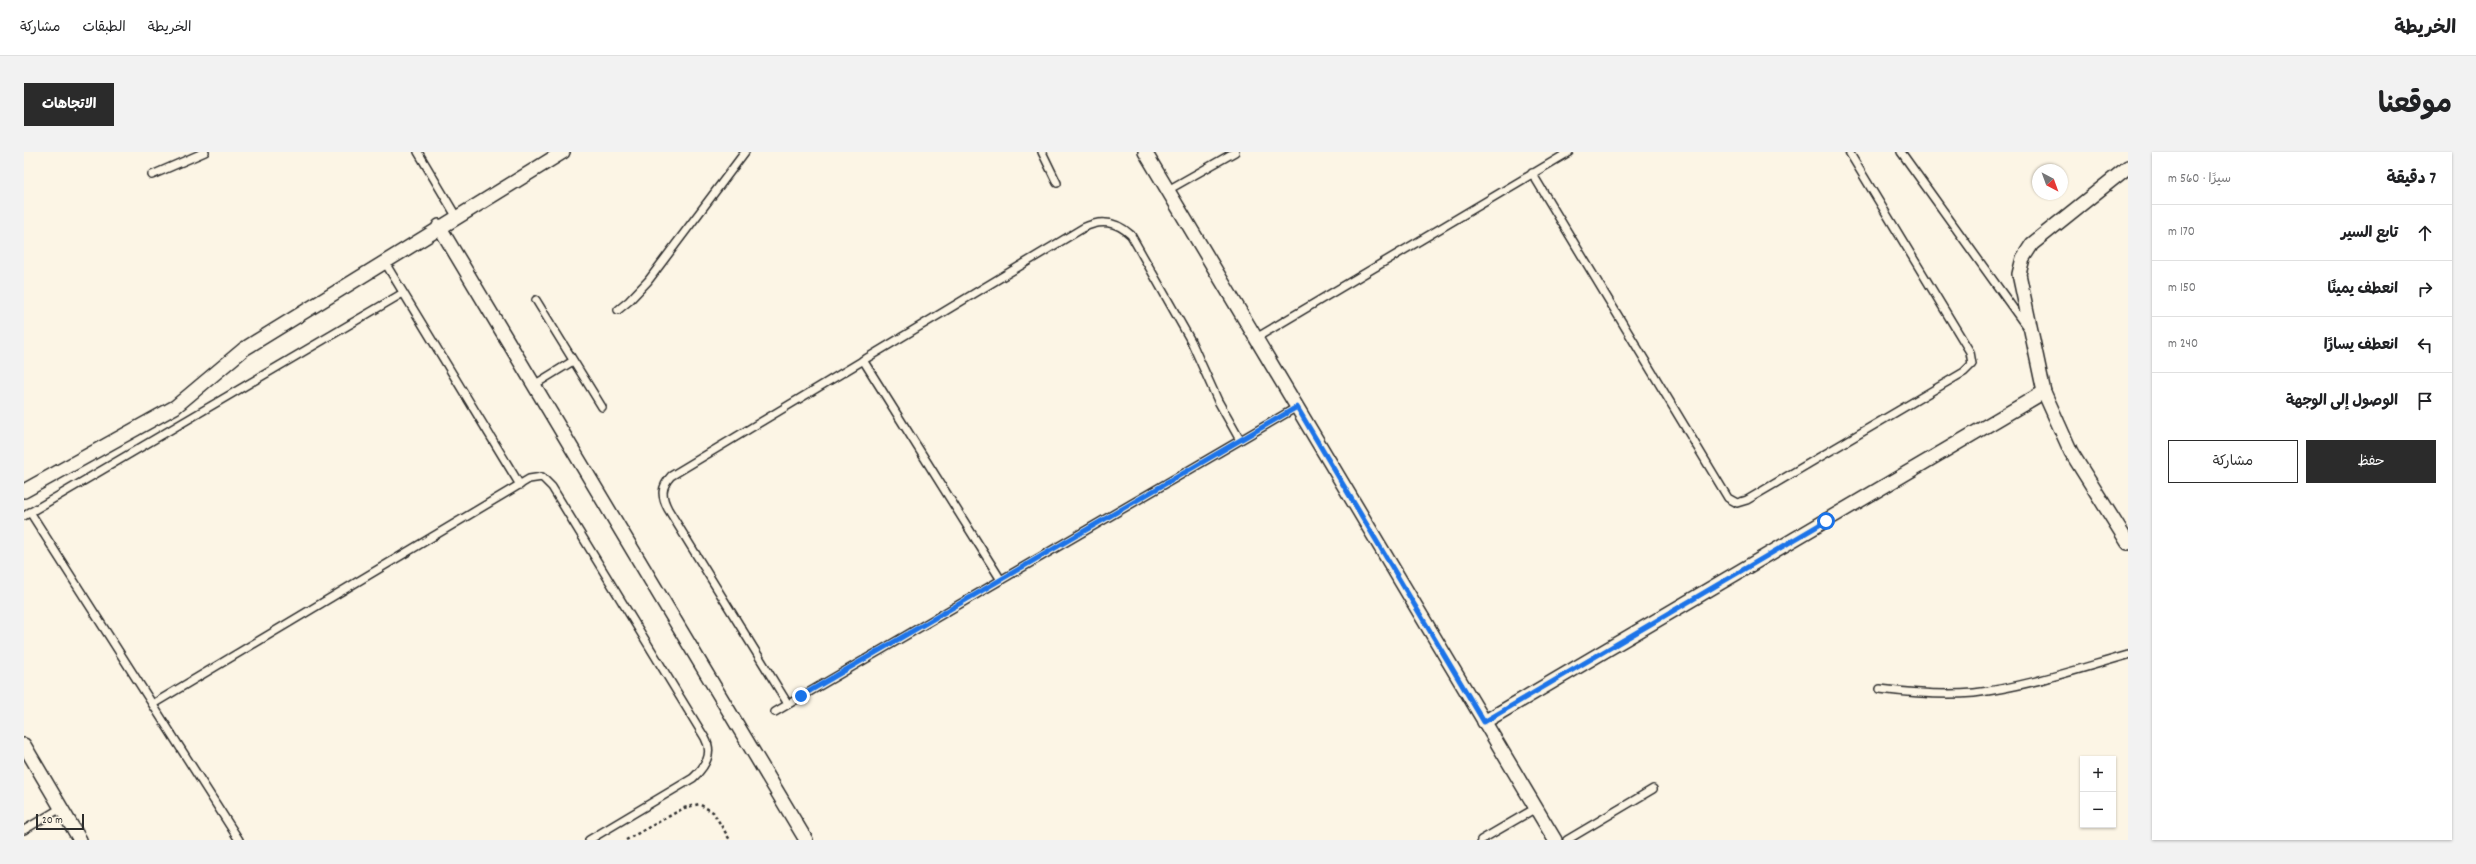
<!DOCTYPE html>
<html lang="ar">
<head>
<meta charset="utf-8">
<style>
	body { margin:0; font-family:Dekko,"Playpen Sans Arabic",sans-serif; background:#f2f2f2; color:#202124; direction:rtl }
	.controls { position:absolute; right:12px; bottom:12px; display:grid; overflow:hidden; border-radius:0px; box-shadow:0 1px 3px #0004 }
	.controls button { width:36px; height:36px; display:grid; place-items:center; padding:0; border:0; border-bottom:1px solid #e0e0e0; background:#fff; color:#202124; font:20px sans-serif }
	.compass { position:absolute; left:2008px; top:12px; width:36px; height:36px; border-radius:50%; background:#fff; box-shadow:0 1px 3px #0004; rotate:139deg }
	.scale { position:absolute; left:12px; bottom:10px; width:48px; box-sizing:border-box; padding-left:4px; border:2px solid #2b2b2b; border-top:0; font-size:11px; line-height:14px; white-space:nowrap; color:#2b2b2b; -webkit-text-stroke:3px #fcf5e5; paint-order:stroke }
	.stop { position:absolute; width:12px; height:12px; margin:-9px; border:3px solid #1a73e8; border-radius:50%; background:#fff }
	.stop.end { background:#1a73e8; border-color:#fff; box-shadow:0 1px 4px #0008 }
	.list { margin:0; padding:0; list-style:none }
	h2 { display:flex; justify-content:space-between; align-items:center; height:52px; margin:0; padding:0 16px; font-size:17px }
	h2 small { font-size:13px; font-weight:400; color:#757577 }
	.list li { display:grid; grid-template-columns:26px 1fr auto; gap:12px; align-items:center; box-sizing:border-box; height:56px; padding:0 16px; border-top:1px solid #e0e0e0 }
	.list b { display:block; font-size:15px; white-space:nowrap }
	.list em { font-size:13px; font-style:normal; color:#757577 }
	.actions { display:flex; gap:8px; padding:12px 16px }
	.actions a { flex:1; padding:9px 0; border:1px solid #2b2b2b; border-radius:0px; text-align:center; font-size:14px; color:#2b2b2b }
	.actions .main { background:#2b2b2b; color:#fff }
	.icon { flex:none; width:22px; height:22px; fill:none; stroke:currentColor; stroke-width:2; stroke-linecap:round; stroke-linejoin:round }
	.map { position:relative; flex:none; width:2104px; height:688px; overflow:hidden; direction:ltr; border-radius:0px }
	header { display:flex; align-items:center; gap:24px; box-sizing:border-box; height:56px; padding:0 20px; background:#fff; border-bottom:1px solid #e0e0e0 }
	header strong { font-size:19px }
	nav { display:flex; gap:22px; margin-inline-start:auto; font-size:14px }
	.intro { display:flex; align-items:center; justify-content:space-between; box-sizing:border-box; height:96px; padding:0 24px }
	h1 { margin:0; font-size:28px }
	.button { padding:10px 18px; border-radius:0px; background:#2b2b2b; color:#fff; font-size:14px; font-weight:700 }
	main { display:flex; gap:24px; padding:0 24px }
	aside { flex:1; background:#fff; border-radius:0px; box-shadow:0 1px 3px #0004 }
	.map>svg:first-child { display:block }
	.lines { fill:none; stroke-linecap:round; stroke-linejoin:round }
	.lane-casing { stroke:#2b2b2b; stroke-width:10 }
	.street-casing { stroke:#2b2b2b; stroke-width:16 }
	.path { stroke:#2b2b2b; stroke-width:2.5; stroke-dasharray:3 3; stroke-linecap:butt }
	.lane { stroke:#fcf5e5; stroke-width:7 }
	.street { stroke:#fcf5e5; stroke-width:13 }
	.route { stroke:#1a73e8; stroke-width:5 }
</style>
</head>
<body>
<header>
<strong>الخريطة</strong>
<nav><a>الخريطة</a><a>الطبقات</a><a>مشاركة</a></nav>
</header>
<div class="intro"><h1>موقعنا</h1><a class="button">الاتجاهات</a></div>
<main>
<aside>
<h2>7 دقيقة<small>سيرًا · 560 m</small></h2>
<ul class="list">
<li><svg class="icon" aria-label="ahead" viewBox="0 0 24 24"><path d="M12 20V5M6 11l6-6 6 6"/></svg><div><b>تابع السير</b></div><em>170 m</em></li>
<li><svg class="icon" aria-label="right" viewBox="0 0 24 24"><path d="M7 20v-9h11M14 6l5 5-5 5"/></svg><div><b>انعطف يمينًا</b></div><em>150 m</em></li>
<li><svg class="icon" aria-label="left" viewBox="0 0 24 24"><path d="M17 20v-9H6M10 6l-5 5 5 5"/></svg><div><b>انعطف يسارًا</b></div><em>240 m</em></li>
<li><svg class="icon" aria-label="arrive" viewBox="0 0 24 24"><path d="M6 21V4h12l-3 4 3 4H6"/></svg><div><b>الوصول إلى الوجهة</b></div></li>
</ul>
<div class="actions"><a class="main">حفظ</a><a>مشاركة</a></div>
</aside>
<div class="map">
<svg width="2104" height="688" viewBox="0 0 2104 688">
	<rect width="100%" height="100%" fill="#fcf5e5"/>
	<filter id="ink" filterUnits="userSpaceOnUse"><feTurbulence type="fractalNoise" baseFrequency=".025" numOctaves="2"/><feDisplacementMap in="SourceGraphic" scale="8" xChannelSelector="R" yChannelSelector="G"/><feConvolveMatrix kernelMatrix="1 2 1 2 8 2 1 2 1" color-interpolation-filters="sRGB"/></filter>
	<g filter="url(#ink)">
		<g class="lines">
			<!-- lane casing -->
			<g class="lane-casing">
				<g id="lane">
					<path d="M394,0L432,64"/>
					<path d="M1018,0L1033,31"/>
					<path d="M1877,0L2004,177"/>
					<path d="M1508,21L1701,341L1704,346L1713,351L1723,348L1940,220L1948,212L1946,200L1825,0"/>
					<path d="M128,23L181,0"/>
					<path d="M1144,38L1211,0"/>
					<path d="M360,109L496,333"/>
					<path d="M512,148L578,255"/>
					<path d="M594,158L605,149L624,129L721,0"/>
					<path d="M1232,186L1545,0"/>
					<path d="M839,208L977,428"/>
					<path d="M510,233L549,209"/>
					<path d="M6,360L215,688"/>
					<path d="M0,364L379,141"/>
					<path d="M1856,537C1887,541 1918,544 1950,541C2002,535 2054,517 2104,503"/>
					<path d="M129,552L505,327L518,325L528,335L681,586C690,602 681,615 669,626L565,688"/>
					<path d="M764,552L644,357C637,344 637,335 647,324L1059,76C1077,67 1092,69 1107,83L1167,189L1194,249L1216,288"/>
					<path d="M751,560L1273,255"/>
					<path d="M0,678L37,656"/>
					<path d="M1457,688L1512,656"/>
					<path d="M1543,688L1629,637"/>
				</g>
			</g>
			<!-- street casing -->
			<g class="street-casing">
				<g id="street">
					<path d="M1121,0L1531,688"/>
					<path d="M2104,15L2008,92L1999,106L1995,122L2020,240L2047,300L2104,391"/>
					<path d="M415,74L782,688"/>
					<path d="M0,339L151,255L220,197L539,0"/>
					<path d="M1460,570L2020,240"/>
					<path d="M0,593L56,688"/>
				</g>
			</g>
			<!-- path -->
			<path class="path" d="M602,688L660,656L675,652L689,660L706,688"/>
			<!-- lane -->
			<use href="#lane" class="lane"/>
			<!-- street -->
			<use href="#street" class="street"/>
		</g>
	</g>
	<g class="lines" filter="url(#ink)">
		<!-- route -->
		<path class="route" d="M777,544L1273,255L1460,570L1802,369"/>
	</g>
</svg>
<div class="controls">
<button>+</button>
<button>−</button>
</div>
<svg class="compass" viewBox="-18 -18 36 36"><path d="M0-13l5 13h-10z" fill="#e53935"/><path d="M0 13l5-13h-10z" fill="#757577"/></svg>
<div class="scale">20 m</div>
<div class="stop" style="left:1802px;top:369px"></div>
<div class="stop end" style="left:777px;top:544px"></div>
</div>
</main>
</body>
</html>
